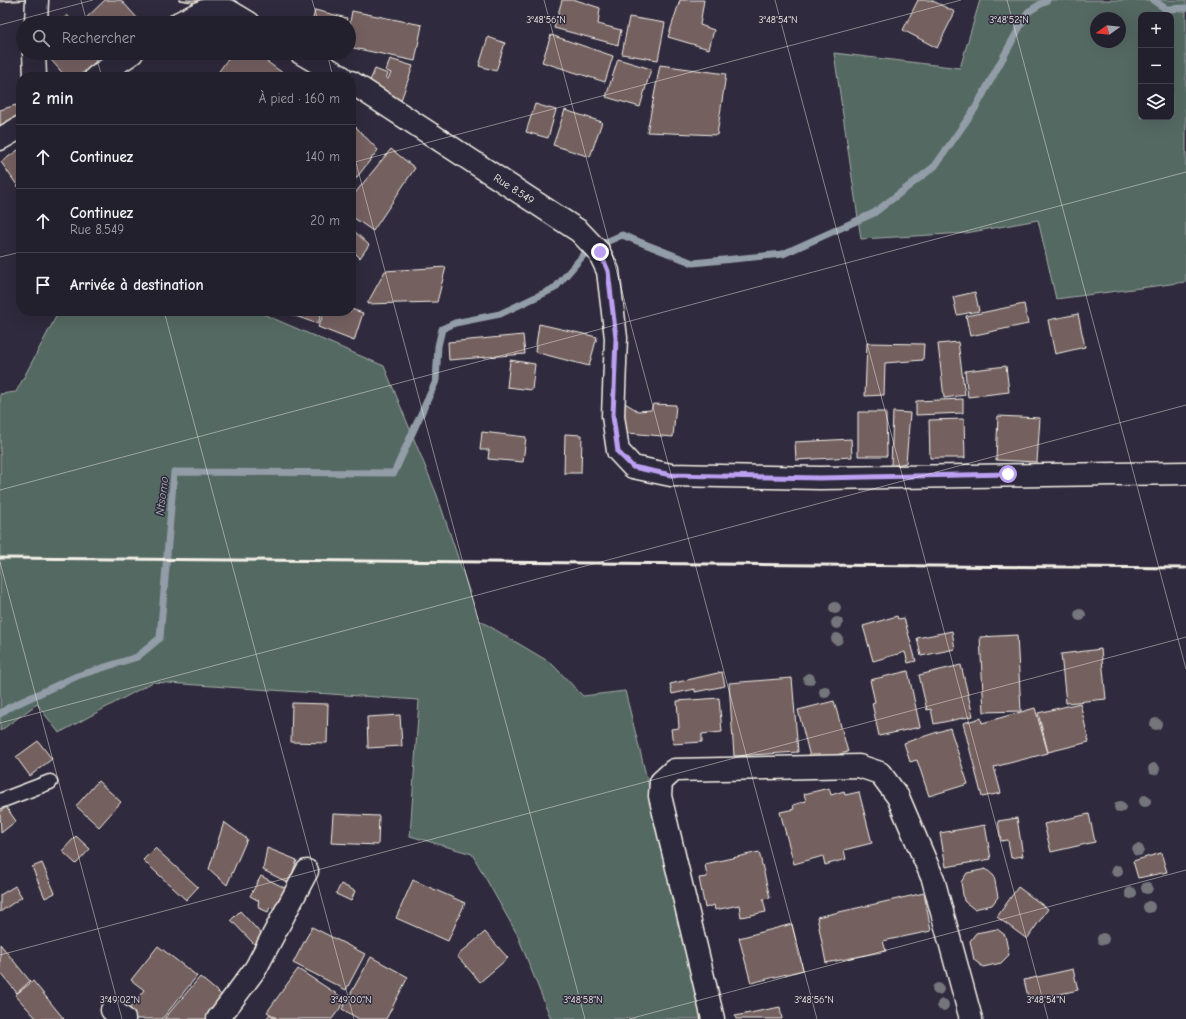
<!DOCTYPE html>
<html lang="fr">
<head>
<meta charset="utf-8">
<style>
	body { margin:0; font-family:"Comic Neue",sans-serif; background:#2f2d3a; color:#f1f3f6 }
	.controls { position:absolute; right:12px; top:12px; display:grid; overflow:hidden; border-radius:8px; box-shadow:0 4px 16px #0002 }
	.controls button { width:36px; height:36px; display:grid; place-items:center; padding:0; border:0; border-bottom:1px solid #403e4a; background:#23202e; color:#f1f3f6; font:20px sans-serif }
	.compass { position:absolute; left:1090px; top:12px; width:36px; height:36px; border-radius:50%; background:#23202e; box-shadow:0 4px 16px #0002; rotate:255deg }
	.stop { position:absolute; width:12px; height:12px; margin:-9px; border:3px solid #bca0f2; border-radius:50%; background:#fff }
	.stop.end { background:#bca0f2; border-color:#fff; box-shadow:0 1px 4px #0008 }
	.list { margin:0; padding:0; list-style:none }
	h2 { display:flex; justify-content:space-between; align-items:center; height:52px; margin:0; padding:0 16px; font-size:17px }
	h2 small { font-size:13px; font-weight:400; color:#a3a3aa }
	.list li { display:grid; grid-template-columns:26px 1fr auto; gap:12px; align-items:center; box-sizing:border-box; height:64px; padding:0 16px; border-top:1px solid #403e4a }
	.list b { display:block; font-size:15px; white-space:nowrap }
	.list p { margin:0; font-size:13px; white-space:nowrap; color:#a3a3aa }
	.list em { font-size:13px; font-style:normal; color:#a3a3aa }
	.icon { flex:none; width:22px; height:22px; fill:none; stroke:currentColor; stroke-width:2; stroke-linecap:round; stroke-linejoin:round }
	.map { position:relative; flex:none; width:1186px; height:1019px; overflow:hidden }
	.search { position:absolute; background:#23202e; box-shadow:0 4px 16px #0002; left:16px; top:16px; width:340px; height:44px; display:flex; align-items:center; gap:10px; box-sizing:border-box; padding:0 14px; border-radius:22px; color:#a3a3aa; font-size:15px }
	.panel { position:absolute; background:#23202e; box-shadow:0 4px 16px #0002; left:16px; top:72px; width:340px; height:244px; border-radius:16px }
	.map>svg:first-child { display:block }
	.green { fill:#556964; stroke:#a4ada6; fill-rule:evenodd }
	.lines { fill:none; stroke-linecap:round; stroke-linejoin:round }
	.stream { stroke:#929da7; stroke-width:7 }
	.building { fill:#746161; stroke:#f4f1e8 }
	.service-casing { stroke:#f4f1e8; stroke-width:17 }
	.minor-casing { stroke:#f4f1e8; stroke-width:25 }
	.service { stroke:#2f2a3d; stroke-width:14 }
	.minor { stroke:#2f2a3d; stroke-width:22 }
	.rail { stroke:#f4f1e8; stroke-width:3 }
	.tree { fill:#74767b }
	.route { stroke:#bca0f2; stroke-width:5 }
	.ticks { fill:none; stroke:#f4f1e8; stroke-width:1; stroke-opacity:0.45 }
	.labels { text-anchor:middle; stroke-width:3; stroke-linejoin:round; paint-order:stroke }
	.street-label { font-size:11px; fill:#f4f1e8; stroke:#2f2a3d }
	.water-label { font-size:12px; font-style:italic; fill:#b2b9bc; stroke:#2f2a3d }
	.ticks-label { font-size:10px; text-anchor:middle; fill:#f4f1e8; stroke:#2f2a3d; stroke-width:3; stroke-linejoin:round; paint-order:stroke }
</style>
</head>
<body>
<div class="map">
<svg width="1186" height="1019" viewBox="0 0 1186 1019">
	<rect width="100%" height="100%" fill="#2f2a3d"/>
	<filter id="ink" filterUnits="userSpaceOnUse"><feTurbulence type="fractalNoise" baseFrequency=".025" numOctaves="2"/><feDisplacementMap in="SourceGraphic" scale="8" xChannelSelector="R" yChannelSelector="G"/><feConvolveMatrix kernelMatrix="1 2 1 2 8 2 1 2 1" color-interpolation-filters="sRGB"/></filter>
	<g filter="url(#ink)">
		<!-- green -->
		<g class="green">
			<path d="M980,0H1186V282L1056,299L1038,220L966,233L861,239L834,53L960,68ZM1141,15H1171V117H1141ZM1096,18H1120V42H1096Z"/>
			<path d="M59,311H256L384,366L437,495L479,620L551,663L583,696L625,691L707,1019H551L517,934L472,854L410,836L419,700L153,682L59,733L37,704L0,731V394L16,392Z"/>
		</g>
		<g class="lines">
			<!-- stream -->
			<g class="stream">
				<path d="M1153,0L1166,9L1186,8"/>
				<path d="M0,714L8,708L77,676L137,657L160,638L174,472L394,473L436,381L438,346L442,329L455,323L500,314L555,288L588,250L622,235L693,263L783,254L874,213L935,166L976,107L1028,12L1047,0"/>
			</g>
		</g>
		<!-- building -->
		<g class="building">
			<path d="M0,0H30L0,2Z"/>
			<path d="M105,0H121L138,19L134,23H81Z"/>
			<path d="M178,0H199L198,3Z"/>
			<path d="M562,0H576L600,8L598,24L621,30L618,45L554,28Z"/>
			<path d="M680,0H704L700,25L714,30L709,49L668,37Z"/>
			<path d="M918,0H931L955,12L937,48L903,30Z"/>
			<path d="M315,10L347,18L346,23H312Z"/>
			<path d="M352,11L422,25L415,61L349,47V28Z"/>
			<path d="M67,15L74,23H58Z"/>
			<path d="M629,17L665,23L658,60L622,54Z"/>
			<path d="M551,35L613,56L605,82L542,62Z"/>
			<path d="M488,37L505,43L496,71L479,66Z"/>
			<path d="M45,53H101L103,55L78,77H66Z"/>
			<path d="M232,53H255L287,76L215,77Z"/>
			<path d="M390,59L413,66L400,103L369,83L375,69L388,74L386,78L388,79L391,73L386,71Z"/>
			<path d="M618,59L651,69L640,107L606,97Z"/>
			<path d="M660,65L726,74L717,135L647,132Z"/>
			<path d="M535,104L556,110L548,138L526,132Z"/>
			<path d="M16,105L21,121L0,129V110Z"/>
			<path d="M565,110L602,122L590,157L553,145Z"/>
			<path d="M356,127L378,150L351,185V132Z"/>
			<path d="M21,148V191L1,162Z"/>
			<path d="M391,149L415,168L373,231L351,216V198Z"/>
			<path d="M351,228L369,245L360,258L351,249Z"/>
			<path d="M446,267L437,302L367,304L385,271Z"/>
			<path d="M975,292L979,311L957,315L953,297Z"/>
			<path d="M1024,304L1028,324L970,336L966,316Z"/>
			<path d="M351,309L363,313L354,341L318,327L325,311H351Z"/>
			<path d="M285,311H322L318,324L284,312Z"/>
			<path d="M1078,314L1085,347L1055,354L1048,320Z"/>
			<path d="M539,324L597,337L589,366L535,352Z"/>
			<path d="M523,335L525,354L449,360L448,342Z"/>
			<path d="M958,342L965,395L944,398L938,344Z"/>
			<path d="M867,343L924,344L923,360L885,363L884,395L865,396Z"/>
			<path d="M510,360L535,364L532,390L507,387Z"/>
			<path d="M1006,366L1009,392L968,397L965,371Z"/>
			<path d="M963,399V413L916,415V401Z"/>
			<path d="M620,400L638,411L651,410L653,404L676,405L673,437L617,432Z"/>
			<path d="M858,412H886L887,456H858Z"/>
			<path d="M893,412L910,413L906,463L891,466Z"/>
			<path d="M998,416L1040,418L1037,462L996,460Z"/>
			<path d="M964,419L965,458H930L929,420Z"/>
			<path d="M482,432L526,437L523,462L488,459L489,450H480Z"/>
			<path d="M565,434L582,435L581,473H564Z"/>
			<path d="M851,439L852,457L796,460L795,442Z"/>
			<path d="M897,616L898,619L904,618L916,661L908,663L905,652L873,661L863,626Z"/>
			<path d="M952,631L955,649L921,656L917,638Z"/>
			<path d="M1017,635L1021,711L984,712L980,637Z"/>
			<path d="M1101,649L1106,699L1066,703L1061,654Z"/>
			<path d="M961,665L973,716L934,724L931,709L927,710L919,675Z"/>
			<path d="M908,671L920,727L879,736L872,703L875,702L870,680Z"/>
			<path d="M722,672L725,686L695,692V689L672,694L670,684Z"/>
			<path d="M792,678L798,752L734,756L729,683Z"/>
			<path d="M719,698L722,732L702,734V742L673,744L671,729L679,728L677,701Z"/>
			<path d="M834,701L848,752L811,761L798,710Z"/>
			<path d="M292,703L328,704L327,743L291,742Z"/>
			<path d="M1080,703L1089,742L1048,752L1038,713Z"/>
			<path d="M1035,708L1048,753L994,767L1001,793L982,797L963,723L981,718L982,723Z"/>
			<path d="M400,715L402,746L368,748L367,717Z"/>
			<path d="M950,728L968,784L929,796L917,760L910,762L904,743Z"/>
			<path d="M38,741L52,759L30,776L16,757Z"/>
			<path d="M98,781L121,802L99,827L76,806Z"/>
			<path d="M829,788L831,795L844,791L845,795L859,792L872,843L844,850L846,859L825,865L823,856L794,864L780,812L794,809L793,805L806,801L804,794Z"/>
			<path d="M6,807L16,821L1,833L0,812Z"/>
			<path d="M333,814L379,816L378,845L331,843Z"/>
			<path d="M1089,814L1095,842L1051,852L1044,824Z"/>
			<path d="M1017,818L1023,856L1011,858L1008,840L1001,841L998,821Z"/>
			<path d="M224,822L247,839L227,885L209,869Z"/>
			<path d="M985,825L991,859L946,867L940,833Z"/>
			<path d="M76,836L90,849L76,864L62,851Z"/>
			<path d="M155,848L198,887L186,900L143,860Z"/>
			<path d="M267,848L297,860L289,883L263,870Z"/>
			<path d="M759,852L770,898L763,899L766,912L741,917L739,905L715,910L714,905L705,908L699,878L707,877L705,864Z"/>
			<path d="M1161,853L1167,872L1138,878L1133,861Z"/>
			<path d="M42,863L55,893L45,898L32,867Z"/>
			<path d="M986,869L994,876L998,897L992,905L974,909L964,901L961,882L967,873Z"/>
			<path d="M261,876L291,891L281,912L270,907L268,912L259,908L258,904L259,901L250,896Z"/>
			<path d="M413,880L465,903L448,941L396,918Z"/>
			<path d="M341,884L355,891L351,901L336,894Z"/>
			<path d="M15,886L22,897L0,912V895Z"/>
			<path d="M1018,887L1048,909L1027,939L997,917Z"/>
			<path d="M924,893L931,931L883,941L886,951L826,963L817,917Z"/>
			<path d="M240,911L265,938L256,946L231,920Z"/>
			<path d="M792,924L803,970L751,983L739,938Z"/>
			<path d="M312,927L365,954L346,990L293,963Z"/>
			<path d="M997,929L1005,935L1009,955L1001,963L983,967L974,960L970,941L976,933Z"/>
			<path d="M485,932L508,958L480,982L457,956Z"/>
			<path d="M0,944L30,981L17,993L0,972Z"/>
			<path d="M158,946L197,976L162,1019H132L125,1014L144,990L131,980Z"/>
			<path d="M371,957L408,977L386,1019H359L342,1009Z"/>
			<path d="M298,969L346,1000L332,1019H278L267,1012Z"/>
			<path d="M1073,969L1078,990L1029,1001L1024,980Z"/>
			<path d="M200,977L225,998L207,1019H164Z"/>
			<path d="M33,981L64,1019H37L15,995Z"/>
			<path d="M780,1007L782,1019H736L735,1016Z"/>
			<path d="M270,1014L276,1019H266Z"/>
		</g>
		<g class="lines">
			<!-- service casing -->
			<g class="service-casing">
				<path id="service" d="M0,801L50,782"/>
			</g>
			<!-- minor casing -->
			<g class="minor-casing">
				<g id="minor">
					<path d="M36,23L37,0"/>
					<path d="M179,23L204,11H229L249,23"/>
					<path d="M34,53L35,77"/>
					<path d="M301,53L342,77"/>
					<path d="M96,77L132,53"/>
					<path id="s1" d="M351,82L579,231L599,252L608,271L616,338L613,416L618,451L633,467L671,475L820,478L1186,473"/>
					<path d="M0,139L21,127"/>
					<path d="M112,1010L124,1019"/>
					<path d="M218,1019L256,968L307,871"/>
					<path d="M713,1019L660,796L661,782L674,770L859,766L880,773L898,797L933,879L971,1019"/>
				</g>
			</g>
			<!-- service -->
			<use href="#service" class="service"/>
			<!-- minor -->
			<use href="#minor" class="minor"/>
			<!-- rail -->
			<path class="rail" d="M0,558L1186,568"/>
		</g>
		<!-- trees -->
		<g class="tree">
			<circle cx="835" cy="608" r="6"/>
			<circle cx="1080" cy="615" r="6"/>
			<circle cx="837" cy="623" r="6"/>
			<circle cx="837" cy="639" r="6"/>
			<circle cx="809" cy="679" r="6"/>
			<circle cx="825" cy="692" r="6"/>
			<circle cx="1156" cy="724" r="6"/>
			<circle cx="1154" cy="769" r="6"/>
			<circle cx="1145" cy="801" r="6"/>
			<circle cx="1120" cy="807" r="6"/>
			<circle cx="1138" cy="850" r="6"/>
			<circle cx="1117" cy="871" r="6"/>
			<circle cx="1147" cy="888" r="6"/>
			<circle cx="1131" cy="893" r="6"/>
			<circle cx="1149" cy="907" r="6"/>
			<circle cx="1103" cy="939" r="6"/>
			<circle cx="938" cy="989" r="6"/>
			<circle cx="943" cy="1005" r="6"/>
		</g>
	</g>
	<g class="lines" filter="url(#ink)">
		<!-- route -->
		<path class="route" d="M600,252L608,271L616,338L613,416L618,452L633,467L671,475L820,478L1008,474"/>
	</g>
	<!-- ticks -->
	<path class="ticks" d="M81,0L87,23M312,0L319,23M544,0L817,1019M775,0L1048,1019M1007,0L1186,669M0,25L93,0M95,53L102,77M327,53L333,77M351,144L585,1019M351,163L961,0M0,257L21,252M164,311L354,1019M0,490L1186,172M0,562L122,1019M0,723L1186,405M0,955L1186,637M629,1019L1186,870"/>
	<g class="labels">
		<!-- street labels -->
		<g class="street-label">
			<text dy="4" stroke="none"><textPath href="#s1" startOffset="195">Rue 8.549</textPath></text>
		</g>
		<!-- water labels -->
		<g class="water-label">
			<text transform="translate(162 496) rotate(-83)" y="4">Ntsomo</text>
		</g>
	</g>
	<g class="ticks-label">
		<text x="546" y="23">3°48'56"N</text>
		<text x="778" y="23">3°48'54"N</text>
		<text x="1009" y="23">3°48'52"N</text>
		<text x="120" y="1003">3°49'02"N</text>
		<text x="351" y="1003">3°49'00"N</text>
		<text x="583" y="1003">3°48'58"N</text>
		<text x="814" y="1003">3°48'56"N</text>
		<text x="1046" y="1003">3°48'54"N</text>
	</g>
</svg>
<div class="controls">
<button>+</button>
<button>−</button>
<button><svg class="icon" aria-label="layers" viewBox="0 0 24 24"><path d="M12 4l9 5-9 5-9-5zM3 14l9 5 9-5"/></svg></button>
</div>
<svg class="compass" viewBox="-18 -18 36 36"><path d="M0-13l5 13h-10z" fill="#e53935"/><path d="M0 13l5-13h-10z" fill="#a3a3aa"/></svg>
<div class="stop" style="left:1008px;top:474px"></div>
<div class="stop end" style="left:600px;top:252px"></div>
<div class="search"><svg class="icon" aria-label="search" viewBox="0 0 24 24"><circle cx="10" cy="10" r="6"/><path d="M15 15l6 6"/></svg>Rechercher</div>
<section class="panel">
<h2>2 min<small>À pied · 160 m</small></h2>
<ul class="list">
<li><svg class="icon" aria-label="ahead" viewBox="0 0 24 24"><path d="M12 20V5M6 11l6-6 6 6"/></svg><div><b>Continuez</b></div><em>140 m</em></li>
<li><svg class="icon" aria-label="ahead" viewBox="0 0 24 24"><path d="M12 20V5M6 11l6-6 6 6"/></svg><div><b>Continuez</b><p>Rue 8.549</p></div><em>20 m</em></li>
<li><svg class="icon" aria-label="arrive" viewBox="0 0 24 24"><path d="M6 21V4h12l-3 4 3 4H6"/></svg><div><b>Arrivée à destination</b></div></li>
</ul>
</section>
</div>
</body>
</html>
